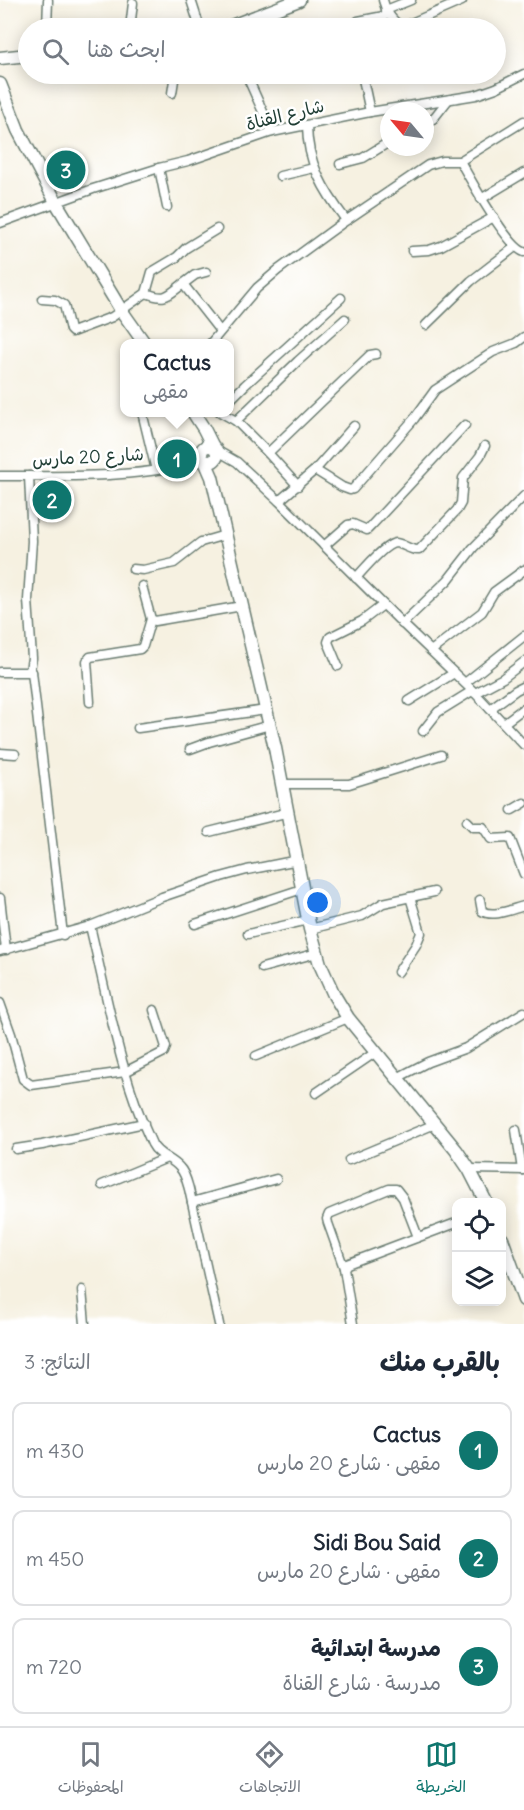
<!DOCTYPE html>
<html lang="ar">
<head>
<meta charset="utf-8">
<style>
	body { margin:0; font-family:Delius,"Playpen Sans Arabic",sans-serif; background:#f2f2f3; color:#1f2937; direction:rtl }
	.controls { position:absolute; right:18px; bottom:18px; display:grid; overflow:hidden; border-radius:12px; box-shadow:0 3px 15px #0003 }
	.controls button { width:54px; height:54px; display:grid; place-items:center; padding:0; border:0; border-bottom:2px solid #e0e1e3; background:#fff; color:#1f2937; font:30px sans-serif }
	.compass { position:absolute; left:380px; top:102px; width:54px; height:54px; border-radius:50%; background:#fff; box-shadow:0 3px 15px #0003; rotate:299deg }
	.you { position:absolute; left:318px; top:903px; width:21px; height:21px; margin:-15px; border:4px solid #fff; border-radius:50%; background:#1a73e8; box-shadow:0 0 0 9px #1a73e833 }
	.badge { display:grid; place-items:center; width:39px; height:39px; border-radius:50%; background:#0f766e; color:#fff; font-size:20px; font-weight:700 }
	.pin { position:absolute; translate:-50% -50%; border:3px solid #fff; box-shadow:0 2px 6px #0006 }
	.popup { position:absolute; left:120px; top:339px; width:114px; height:78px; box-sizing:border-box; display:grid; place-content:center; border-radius:12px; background:#fff; filter:drop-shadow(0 2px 4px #0005); font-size:20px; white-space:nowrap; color:#747a83 }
	.popup b { font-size:22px; color:#1f2937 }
	.popup::after { content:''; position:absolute; left:50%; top:100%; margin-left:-12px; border:12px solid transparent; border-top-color:#fff }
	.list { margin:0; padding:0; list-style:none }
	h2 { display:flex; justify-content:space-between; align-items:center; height:78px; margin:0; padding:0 24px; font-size:26px }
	h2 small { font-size:20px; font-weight:400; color:#747a83 }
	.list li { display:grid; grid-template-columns:39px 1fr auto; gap:18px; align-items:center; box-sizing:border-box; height:96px; margin:0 12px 12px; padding:0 12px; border:2px solid #e0e1e3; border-radius:12px }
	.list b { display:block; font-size:22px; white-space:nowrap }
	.list p { margin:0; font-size:20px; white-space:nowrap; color:#747a83 }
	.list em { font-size:20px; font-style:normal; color:#747a83 }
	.icon { flex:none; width:33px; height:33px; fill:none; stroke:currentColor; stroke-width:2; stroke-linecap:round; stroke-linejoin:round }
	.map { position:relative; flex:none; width:524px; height:1324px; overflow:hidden; direction:ltr }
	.search { position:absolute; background:#fff; box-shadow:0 3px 15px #0003; left:18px; right:18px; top:18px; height:66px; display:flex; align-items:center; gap:15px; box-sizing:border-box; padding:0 21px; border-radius:33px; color:#747a83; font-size:22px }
	.sheet { height:402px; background:#fff }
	nav { display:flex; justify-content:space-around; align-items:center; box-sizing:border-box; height:84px; border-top:2px solid #e0e1e3; background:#fff; font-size:16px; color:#747a83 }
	nav a { display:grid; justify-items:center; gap:3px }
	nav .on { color:#0f766e }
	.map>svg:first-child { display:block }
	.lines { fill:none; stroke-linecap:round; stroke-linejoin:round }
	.street-casing { stroke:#6a7c71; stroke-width:11 }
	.secondary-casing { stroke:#6a7c71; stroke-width:15 }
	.street { stroke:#fff; stroke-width:8 }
	.secondary { stroke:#fff; stroke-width:12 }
	.labels { text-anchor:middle; stroke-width:5; stroke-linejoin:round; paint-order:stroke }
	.street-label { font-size:18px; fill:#1f3d34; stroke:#fff }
</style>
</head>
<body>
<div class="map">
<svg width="524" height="1324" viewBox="0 0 524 1324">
	<rect width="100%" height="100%" fill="#fff"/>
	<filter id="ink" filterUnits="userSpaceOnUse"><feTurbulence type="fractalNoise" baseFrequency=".0167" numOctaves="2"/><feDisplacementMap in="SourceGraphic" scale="12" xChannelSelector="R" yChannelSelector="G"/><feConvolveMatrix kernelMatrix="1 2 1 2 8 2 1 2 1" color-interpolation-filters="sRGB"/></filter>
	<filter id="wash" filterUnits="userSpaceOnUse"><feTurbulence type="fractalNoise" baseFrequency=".008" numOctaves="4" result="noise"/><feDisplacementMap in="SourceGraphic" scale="24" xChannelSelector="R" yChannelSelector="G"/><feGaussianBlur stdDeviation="1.35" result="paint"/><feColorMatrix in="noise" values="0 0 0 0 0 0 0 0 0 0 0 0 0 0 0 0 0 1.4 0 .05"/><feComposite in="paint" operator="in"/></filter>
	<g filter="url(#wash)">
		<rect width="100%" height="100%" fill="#f6f1e1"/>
	</g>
	<g filter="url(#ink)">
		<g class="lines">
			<!-- street casing -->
			<g class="street-casing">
				<g id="street">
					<path d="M191,0L200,28"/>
					<path d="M383,0C386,12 391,20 402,27L462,1"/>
					<path d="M386,10L411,0"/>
					<path d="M358,21L389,15"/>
					<path d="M47,28L48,0"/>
					<path d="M130,28L133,3"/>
					<path d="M246,74L272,132"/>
					<path d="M363,79L370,112"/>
					<path d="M172,93L175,74"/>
					<path d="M524,121L460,161C470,179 508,247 524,252"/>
					<path d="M425,123L433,119L448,100"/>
					<path d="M307,125C307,163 324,191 346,220"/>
					<path d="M340,164L363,158L389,142"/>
					<path d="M159,168L167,207"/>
					<path d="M280,176L314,168"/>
					<path d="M481,199L524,173"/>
					<path d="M0,223L93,189L159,168L188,161L272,132L370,112L476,95L496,88L524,74"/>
					<path d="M412,251L429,250L441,246L494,217"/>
					<path d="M183,284L195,275L206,272"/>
					<path d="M146,293C166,301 167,296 183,284L220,331"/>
					<path d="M42,299L55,300L64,305L70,330L72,332L112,317L146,293L152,272L177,257L186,248L217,229"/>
					<path d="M426,325L471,281L515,247"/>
					<path d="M210,344L257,288L278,270L341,224L428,165L442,161H460"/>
					<path d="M230,400L245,385L341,298"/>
					<path d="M142,412L156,470"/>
					<path d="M220,412L236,421"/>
					<path d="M216,450L237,462L279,501L406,627L475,693L524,745"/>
					<path d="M268,453L236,421L298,361L345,319"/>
					<path d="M183,464L201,452"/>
					<path d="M315,470L354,426"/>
					<path d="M0,476C68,476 139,479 205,460"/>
					<path d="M29,476L32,541L28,600L32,658L30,670L32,672"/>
					<path d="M298,486L268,453L370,355L376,354"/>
					<path d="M279,501L315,470L342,487L350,490L353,489L414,419L435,390L493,352L516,343L524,337"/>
					<path d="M324,546L348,525L353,524L367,530L371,526L465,425"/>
					<path d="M133,569L143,570L174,563L201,542L225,535"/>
					<path d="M356,578C363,570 386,543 396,543C404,544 410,551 419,550L457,510L461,503L463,478L480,456L485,446"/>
					<path d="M142,586L151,619L155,621L242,606"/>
					<path d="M402,624L448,580L473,548L524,496"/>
					<path d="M431,651L482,612L494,592L524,570"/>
					<path d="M338,666L328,642L330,637L362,621L383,605"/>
					<path d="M0,672H32L63,935"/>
					<path d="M465,683L524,636"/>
					<path d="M475,693L503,678L524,662"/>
					<path d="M409,701L454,673"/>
					<path d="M90,702L87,661L90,657L140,649L143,646L151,619"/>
					<path d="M490,709L516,690L524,686"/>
					<path d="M504,723L524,708"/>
					<path d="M138,728L266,710"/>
					<path d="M423,731L438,712L472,691"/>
					<path d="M190,749L209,742L270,725"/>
					<path d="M0,753L15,754"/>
					<path d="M283,784H349L441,755"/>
					<path d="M512,810L524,803"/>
					<path d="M467,821L473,827H483L491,839L510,838L524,874"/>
					<path d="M209,832L289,812"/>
					<path d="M0,898L6,950"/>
					<path d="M480,900L482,911C493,918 512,909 524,906"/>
					<path d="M195,924L302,889"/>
					<path d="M90,926C108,1000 120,1076 152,1144C158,1156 172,1158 180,1168C185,1173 187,1182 189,1189L219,1324"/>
					<path d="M310,929L362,916L383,903L434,892"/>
					<path d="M248,934L308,920"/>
					<path d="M0,951L90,926L162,897L221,877L247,870L298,860"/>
					<path d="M262,968L317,953"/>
					<path d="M398,972L416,945L421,933L410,897"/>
					<path d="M0,1003L11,1034L23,1079L31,1085L125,1072L164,1052L166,1047L154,1010"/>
					<path d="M256,1056L348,1018"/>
					<path d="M397,1078L428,1062L466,1048L524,1012"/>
					<path d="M316,1093L376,1052"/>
					<path d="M516,1130L522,1170"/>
					<path d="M16,1149L42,1145L144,1123"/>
					<path d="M349,1160L435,1124"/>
					<path d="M469,1169L524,1170"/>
					<path d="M102,1185L167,1158"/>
					<path d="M192,1202L276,1179"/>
					<path d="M344,1268L328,1223L327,1219L329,1214L389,1189H396L403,1198L418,1237"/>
					<path d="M82,1290L85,1324"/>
					<path d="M353,1324L344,1268L347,1264L456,1223"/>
				</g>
			</g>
			<!-- secondary casing -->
			<g class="secondary-casing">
				<g id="secondary">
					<path d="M226,28L299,0"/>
					<path d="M0,58L28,55"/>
					<path d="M0,84L18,130L57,204L121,310L145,344"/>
					<path d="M193,412L204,429L213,447"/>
					<circle cx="209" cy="454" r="8"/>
					<path d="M205,461L212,477L275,748L310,929L320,964L334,995L348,1018L456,1150L469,1169L486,1202"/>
					<path d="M502,1239L524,1300"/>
				</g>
			</g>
			<!-- street -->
			<use href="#street" class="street"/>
			<!-- secondary -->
			<use href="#secondary" class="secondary"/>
		</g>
	</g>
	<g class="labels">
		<!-- street labels -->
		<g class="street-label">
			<text transform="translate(285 115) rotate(-14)" y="6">شارع القناة</text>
			<text transform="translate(88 457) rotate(-3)" y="6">شارع 20 مارس</text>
		</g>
	</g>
</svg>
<div class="controls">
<button><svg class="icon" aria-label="locate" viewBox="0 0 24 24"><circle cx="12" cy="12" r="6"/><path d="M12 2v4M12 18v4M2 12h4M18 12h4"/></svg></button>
<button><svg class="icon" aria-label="layers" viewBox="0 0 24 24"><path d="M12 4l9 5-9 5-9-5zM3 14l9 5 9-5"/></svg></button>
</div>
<svg class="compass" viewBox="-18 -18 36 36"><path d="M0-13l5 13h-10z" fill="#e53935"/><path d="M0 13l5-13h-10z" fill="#747a83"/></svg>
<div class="you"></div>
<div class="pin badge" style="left:177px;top:459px">1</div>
<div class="popup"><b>Cactus</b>مقهى</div>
<div class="pin badge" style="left:52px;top:500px">2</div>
<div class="pin badge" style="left:66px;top:170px">3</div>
<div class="search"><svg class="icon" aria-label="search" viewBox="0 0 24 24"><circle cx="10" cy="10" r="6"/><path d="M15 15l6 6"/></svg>ابحث هنا</div>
</div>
<section class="sheet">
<h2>بالقرب منك<small>النتائج: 3</small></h2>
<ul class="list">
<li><span class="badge">1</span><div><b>Cactus</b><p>مقهى · شارع 20 مارس</p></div><em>430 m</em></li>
<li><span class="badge">2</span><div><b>Sidi Bou Said</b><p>مقهى · شارع 20 مارس</p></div><em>450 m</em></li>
<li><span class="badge">3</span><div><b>مدرسة ابتدائية</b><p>مدرسة · شارع القناة</p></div><em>720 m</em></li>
</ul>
</section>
<nav>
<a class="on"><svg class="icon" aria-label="map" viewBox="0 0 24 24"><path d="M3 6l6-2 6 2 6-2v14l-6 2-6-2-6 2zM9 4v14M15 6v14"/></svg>الخريطة</a>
<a><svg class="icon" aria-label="directions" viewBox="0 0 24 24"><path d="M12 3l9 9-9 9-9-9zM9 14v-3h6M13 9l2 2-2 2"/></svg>الاتجاهات</a>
<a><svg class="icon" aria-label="saved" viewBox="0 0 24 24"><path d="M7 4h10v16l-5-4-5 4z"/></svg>المحفوظات</a>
</nav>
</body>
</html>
